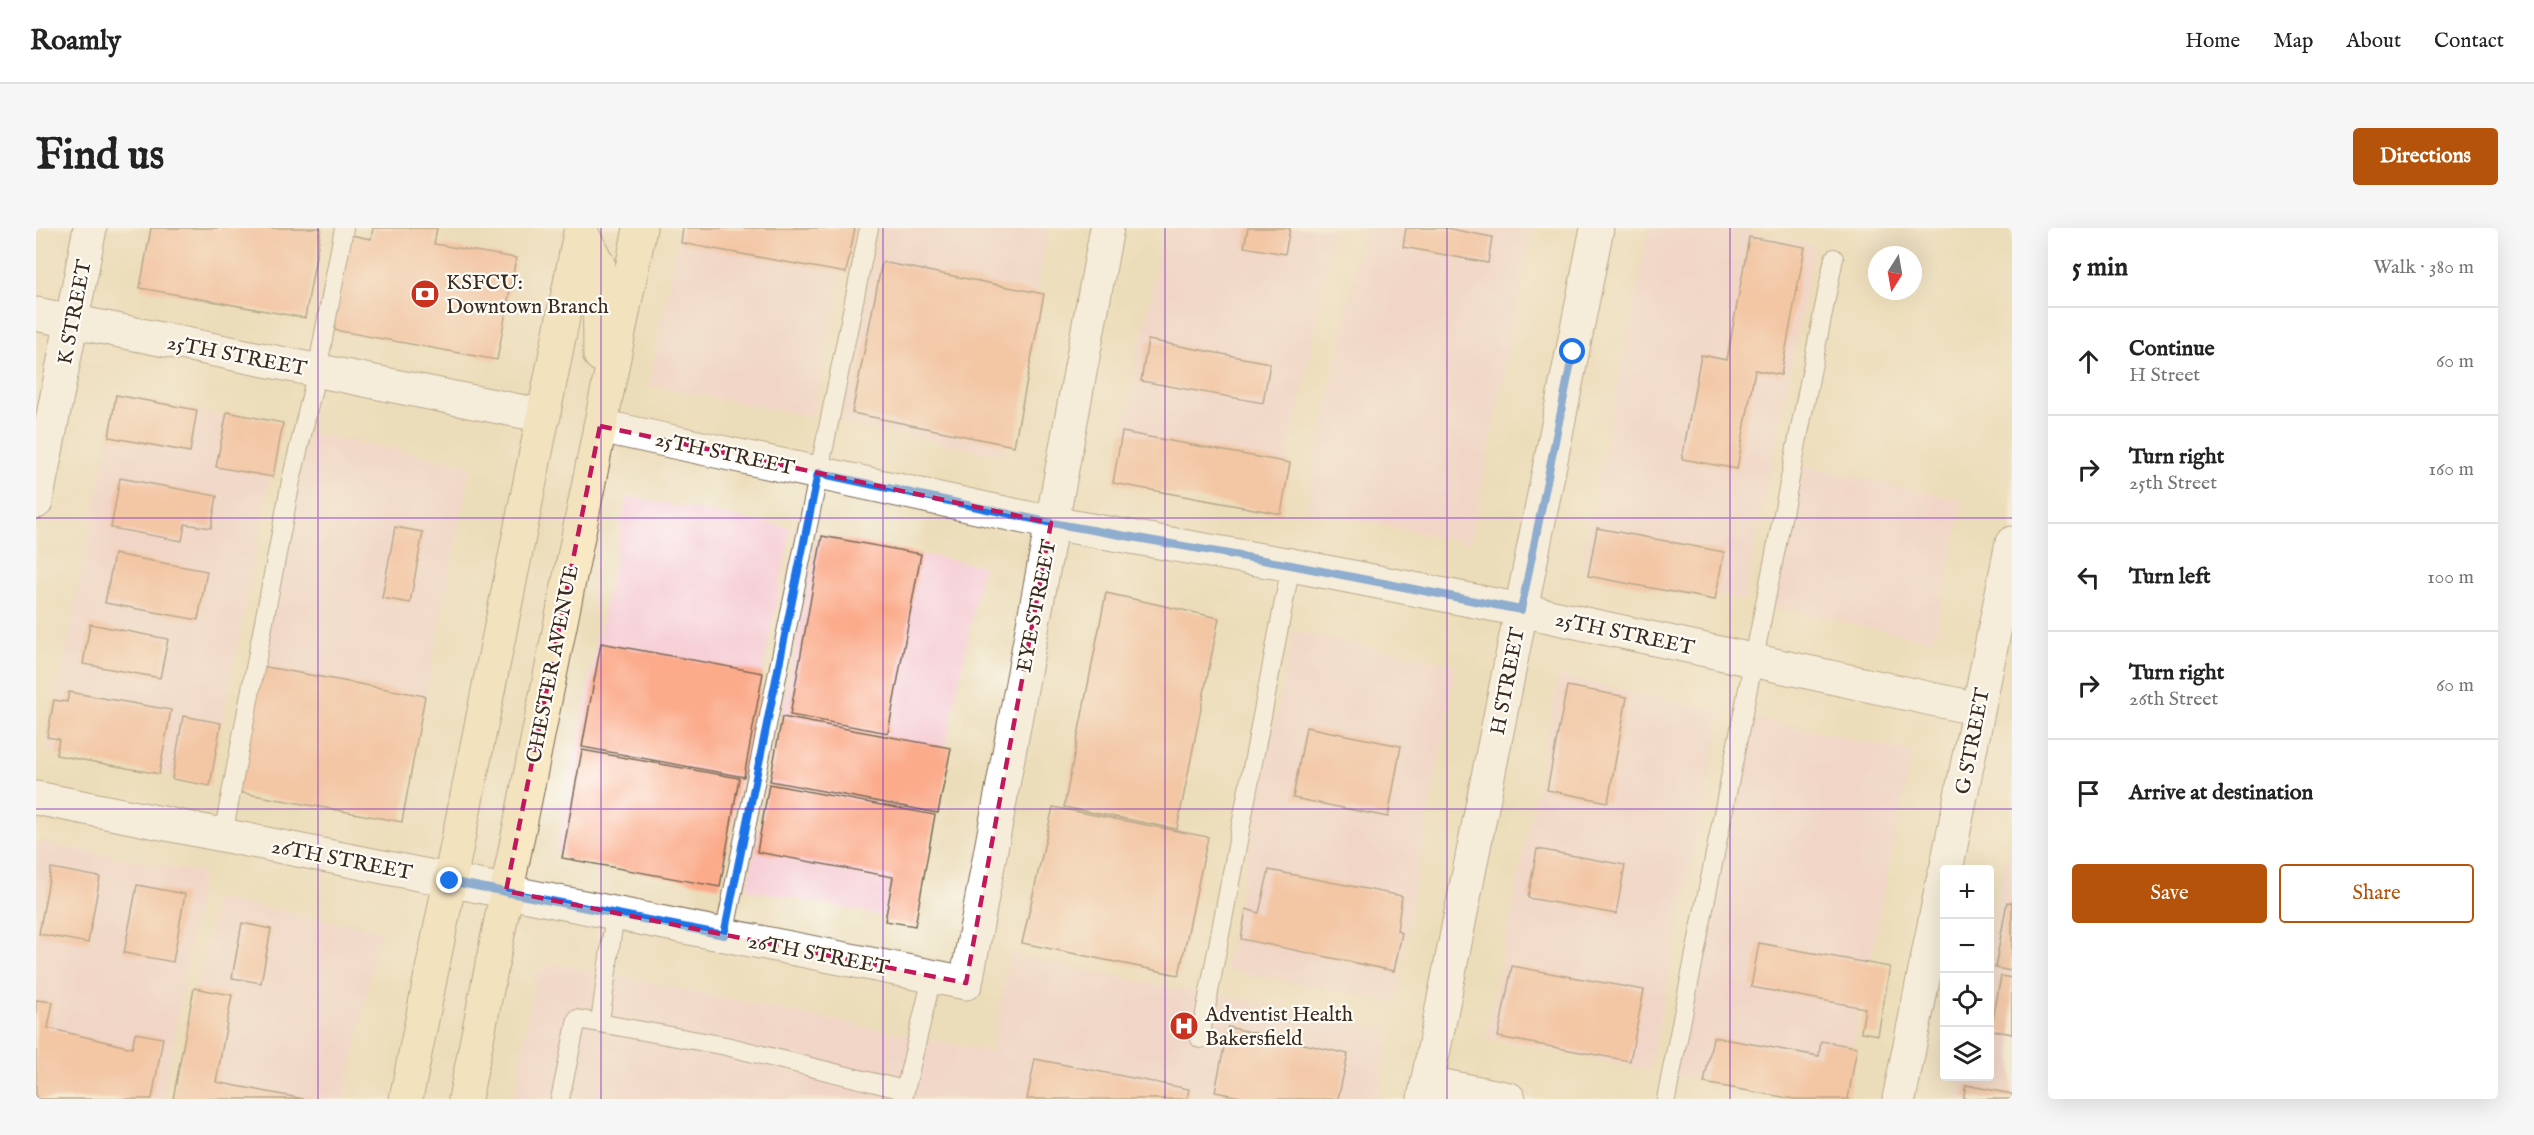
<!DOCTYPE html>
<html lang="en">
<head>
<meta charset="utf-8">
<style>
	body { margin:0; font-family:"IM FELL English",serif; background:#f6f6f6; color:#222 }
	.controls { position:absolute; right:18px; bottom:18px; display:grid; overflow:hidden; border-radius:6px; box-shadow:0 6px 24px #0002 }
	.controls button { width:54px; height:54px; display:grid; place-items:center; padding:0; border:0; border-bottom:2px solid #e0e0e0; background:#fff; color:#222; font:30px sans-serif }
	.compass { position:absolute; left:1832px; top:18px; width:54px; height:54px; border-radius:50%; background:#fff; box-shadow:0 6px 24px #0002; rotate:191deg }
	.stop { position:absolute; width:18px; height:18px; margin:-14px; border:4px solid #1a73e8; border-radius:50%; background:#fff }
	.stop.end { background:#1a73e8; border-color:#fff; box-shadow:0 2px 6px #0008 }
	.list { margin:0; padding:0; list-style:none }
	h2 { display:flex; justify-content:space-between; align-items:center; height:78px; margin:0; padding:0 24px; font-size:26px }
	h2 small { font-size:20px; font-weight:400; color:#767676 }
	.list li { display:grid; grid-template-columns:39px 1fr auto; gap:18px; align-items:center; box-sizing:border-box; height:108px; padding:0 24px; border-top:2px solid #e0e0e0 }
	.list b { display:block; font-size:22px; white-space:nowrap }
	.list p { margin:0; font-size:20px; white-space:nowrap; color:#767676 }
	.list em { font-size:20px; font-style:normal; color:#767676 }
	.actions { display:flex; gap:12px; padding:18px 24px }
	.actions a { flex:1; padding:14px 0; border:2px solid #b45309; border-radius:6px; text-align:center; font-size:21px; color:#b45309 }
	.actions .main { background:#b45309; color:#fff }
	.icon { flex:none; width:33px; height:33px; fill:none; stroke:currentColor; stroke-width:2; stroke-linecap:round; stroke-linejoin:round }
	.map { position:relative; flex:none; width:1976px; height:871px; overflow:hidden; border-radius:6px }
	header { display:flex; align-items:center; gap:36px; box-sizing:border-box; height:84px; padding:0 30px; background:#fff; border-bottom:2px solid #e0e0e0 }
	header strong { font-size:28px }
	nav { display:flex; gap:33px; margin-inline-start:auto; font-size:21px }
	.intro { display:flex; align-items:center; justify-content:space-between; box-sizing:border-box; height:144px; padding:0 36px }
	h1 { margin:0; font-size:42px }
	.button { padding:15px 27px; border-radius:6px; background:#b45309; color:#fff; font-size:21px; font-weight:700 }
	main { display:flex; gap:36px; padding:0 36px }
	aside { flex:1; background:#fff; border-radius:6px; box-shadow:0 6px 24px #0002 }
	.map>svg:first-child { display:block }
	.built { fill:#f6cfd7 }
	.building { fill:#fbaa8a }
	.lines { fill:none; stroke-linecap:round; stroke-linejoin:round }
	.service-casing { stroke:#796955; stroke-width:20 }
	.minor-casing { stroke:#796955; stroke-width:35 }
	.tertiary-casing { stroke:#796955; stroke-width:35 }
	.secondary-casing { stroke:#796955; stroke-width:35 }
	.service { stroke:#fff; stroke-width:18 }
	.minor { stroke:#fff; stroke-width:33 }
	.tertiary { stroke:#fff; stroke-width:33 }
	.secondary { stroke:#f8e8c3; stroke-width:33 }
	.route { stroke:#1a73e8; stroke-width:8 }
	.marked { fill:none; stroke:#c2185b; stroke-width:4.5; stroke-dasharray:12 8; stroke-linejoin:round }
	.grid { fill:none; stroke:#7b2cbf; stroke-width:1.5; stroke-opacity:0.55 }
	.labels { text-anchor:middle; stroke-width:4.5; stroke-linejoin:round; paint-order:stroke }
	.poi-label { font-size:21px; fill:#3b2a1e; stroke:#fdfcf7; text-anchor:start }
	.street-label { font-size:21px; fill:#3b2a1e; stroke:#fdfcf7 }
</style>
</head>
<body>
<header>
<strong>Roamly</strong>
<nav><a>Home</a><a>Map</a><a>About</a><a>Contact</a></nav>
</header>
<div class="intro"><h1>Find us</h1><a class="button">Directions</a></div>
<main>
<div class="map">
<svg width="1976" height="871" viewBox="0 0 1976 871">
	<rect width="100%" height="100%" fill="#fdfcf7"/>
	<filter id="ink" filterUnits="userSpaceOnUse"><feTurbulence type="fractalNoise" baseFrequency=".0167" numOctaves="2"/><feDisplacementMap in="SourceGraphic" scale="12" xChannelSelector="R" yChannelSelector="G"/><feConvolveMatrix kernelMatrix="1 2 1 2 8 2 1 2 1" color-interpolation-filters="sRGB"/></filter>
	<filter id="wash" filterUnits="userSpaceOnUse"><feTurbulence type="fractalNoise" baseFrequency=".008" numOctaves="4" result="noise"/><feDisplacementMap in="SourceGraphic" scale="24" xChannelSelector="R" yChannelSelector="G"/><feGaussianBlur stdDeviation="1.35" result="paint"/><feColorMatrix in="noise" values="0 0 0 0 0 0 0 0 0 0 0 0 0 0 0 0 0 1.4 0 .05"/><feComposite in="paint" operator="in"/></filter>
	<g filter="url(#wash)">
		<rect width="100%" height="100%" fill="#ecddba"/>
		<!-- built -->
		<g class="built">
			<path d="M644,0H815L777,189L613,157Z"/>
			<path d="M843,0H1013L968,227L804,195Z"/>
			<path d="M1128,0H1299L1243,277L1079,244Z"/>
			<path d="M1327,0H1497L1434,315L1270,282Z"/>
			<path d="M1613,0H1697L1779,18L1708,373L1545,338Z"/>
			<path d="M81,166L244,199L174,553L10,522Z"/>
			<path d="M271,204L435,237L365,592L201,560Z"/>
			<path d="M1763,237L1927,272L1898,413L1735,378Z"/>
			<path d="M591,268L755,300L684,655L520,623Z"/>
			<path d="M782,306L946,338L875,693L711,661Z"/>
			<path d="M1257,403L1421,437L1374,679L1361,775L1189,741Z"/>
			<path d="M1523,449L1686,483L1614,842L1450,809Z"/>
			<path d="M1712,489L1876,524L1806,871H1762L1640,847Z"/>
			<path d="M1976,599V871H1921L1926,849L1954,848V711Z"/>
			<path d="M0,613L167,645L127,871H0Z"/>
			<path d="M179,670L343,702L309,871H139Z"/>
			<path d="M974,726L1151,763L1193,768L1355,802L1342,871H478L500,745L518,735L955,824Z"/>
		</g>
		<g id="blocks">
			<!-- building -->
			<g class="building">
				<path d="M115,0H285L269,90L104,60Z"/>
				<path d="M337,0H401L398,16L480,30L461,132L298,102L315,7L335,11Z"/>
				<path d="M647,0H819L810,45L645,15Z"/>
				<path d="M1212,0H1254L1249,26L1208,19Z"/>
				<path d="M1370,0H1410L1456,9L1452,35L1367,19Z"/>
				<path d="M1713,9L1769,19L1745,147L1719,142L1701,241L1646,231L1665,127L1691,132Z"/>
				<path d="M846,34L1008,66L978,218L816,185Z"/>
				<path d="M1112,112L1234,135L1227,175L1105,153Z"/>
				<path d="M80,167L161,182L154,224L73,209Z"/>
				<path d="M191,184L247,195L237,249L180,239Z"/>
				<path d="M1086,204L1254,235L1245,286L1077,255Z"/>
				<path d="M84,250L181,268L175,300L149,296L146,313L75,300Z"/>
				<path d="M359,299L387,304L374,375L346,370Z"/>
				<path d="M1561,300L1688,324L1679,372L1552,348Z"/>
				<path d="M786,308L885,326L852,505L754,487Z"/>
				<path d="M78,326L171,343L162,392L69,375Z"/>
				<path d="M1070,365L1183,390L1141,601L1028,579Z"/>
				<path d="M54,396L132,411L124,450L47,436Z"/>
				<path d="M565,415L727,445L708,549L546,519Z"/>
				<path d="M225,438L389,468L366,594L201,564Z"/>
				<path d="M1531,458L1591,469L1572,574L1511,562Z"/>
				<path d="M33,464L135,482L123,546L20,527L23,511L11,509L18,472L31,474Z"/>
				<path d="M147,488L185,495L174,558L136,551Z"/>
				<path d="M746,489L915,520L902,585L734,553Z"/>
				<path d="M1270,499L1365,518L1352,589L1257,570Z"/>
				<path d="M546,522L703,550L684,659L526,630Z"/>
				<path d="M733,556L899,587L879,698L849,693L857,649L721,624Z"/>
				<path d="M1017,579L1172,609L1143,747L986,715Z"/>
				<path d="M1501,621L1589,637L1580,686L1492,670Z"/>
				<path d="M15,640L64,649L52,715L3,706Z"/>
				<path d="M1233,642L1366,668L1361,703L1366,705L1358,743L1205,711L1210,681L1223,685Z"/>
				<path d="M101,657L149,666L137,734L88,725Z"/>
				<path d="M1971,674L1976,675V743L1959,740Z"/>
				<path d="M206,695L235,701L225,755L196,750Z"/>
				<path d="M1723,715L1854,739L1842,807L1825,804L1829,780L1715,759Z"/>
				<path d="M1476,738L1608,762L1594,833L1462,809Z"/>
				<path d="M1965,748L1976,750V806L1955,802Z"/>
				<path d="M158,760L196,767L180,854L268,871H137Z"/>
				<path d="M0,772L17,774L12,800L96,820L99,805L127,810L116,871H0Z"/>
				<path d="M1192,799L1312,826L1302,871H1214L1179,864Z"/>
				<path d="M1677,809L1783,828L1785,813L1821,819L1812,871H1758L1668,855Z"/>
				<path d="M999,831L1153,861L1151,871H991Z"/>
				<path d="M1930,857L1976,866V871H1927Z"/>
			</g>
		</g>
	</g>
	<g filter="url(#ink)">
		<use href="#blocks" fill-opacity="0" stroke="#796955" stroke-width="1.5"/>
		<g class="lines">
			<!-- service casing -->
			<g class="service-casing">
				<g id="service">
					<path d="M187,607L255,253L281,143L308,0"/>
					<path d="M688,707L833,0"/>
					<path d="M564,794L579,685"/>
					<path d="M1164,811L1255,337"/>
					<path d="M524,871L541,791L690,818L868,862"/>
					<path d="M867,871L896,749"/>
					<path d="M1630,871L1798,30"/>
				</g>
			</g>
			<!-- minor casing -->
			<g class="minor-casing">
				<g id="minor">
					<path d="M0,86L508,188"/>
					<path d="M564,198L1015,295L1255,337L1485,382L1942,481"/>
					<path d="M0,274L54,0"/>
					<path d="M0,570L930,755L1071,0"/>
					<path d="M1910,642L1976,315"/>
					<path d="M1392,855L1473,871"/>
					<path d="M1863,871L1908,648"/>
				</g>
			</g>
			<!-- tertiary casing -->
			<g class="tertiary-casing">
				<path id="tertiary" d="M1388,871L1561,0"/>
			</g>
			<!-- secondary casing -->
			<g class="secondary-casing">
				<g id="secondary">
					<path d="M545,3L563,38L564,127"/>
					<path d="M370,871L545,0"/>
					<path d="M429,871L604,0"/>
				</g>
			</g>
			<!-- service -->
			<use href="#service" class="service"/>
			<!-- minor -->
			<use href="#minor" class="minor"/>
			<!-- tertiary -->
			<use href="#tertiary" class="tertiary"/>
			<!-- secondary -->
			<use href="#secondary" class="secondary"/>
		</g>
	</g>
	<g class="lines" filter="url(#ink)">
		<!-- route -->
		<path class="route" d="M414,653L688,707L782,245L1016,295L1255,337L1485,382L1537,124"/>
	</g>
	<!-- marked area -->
	<path d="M0 0H1976V871H0ZM564,198L1015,295L930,755L470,663Z" fill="#ecddba" fill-opacity=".55" fill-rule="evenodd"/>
	<path class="marked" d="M564,198L1015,295L930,755L470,663Z"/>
	<!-- grid -->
	<path class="grid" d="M282,0V871M565,0V871M847,0V871M1129,0V871M1411,0V871M1694,0V871M0,290H1976M0,581H1976"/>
	<!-- icons -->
	<defs>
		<g id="bank-disc" transform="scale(1.5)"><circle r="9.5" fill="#c8321e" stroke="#fdfcf7"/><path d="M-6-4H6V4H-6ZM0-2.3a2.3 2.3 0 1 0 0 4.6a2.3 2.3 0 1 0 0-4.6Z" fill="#fff"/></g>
		<g id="hospital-disc" transform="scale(1.5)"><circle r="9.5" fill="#c8321e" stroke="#fdfcf7"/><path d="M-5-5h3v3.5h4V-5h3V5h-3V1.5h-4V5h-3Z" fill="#fff"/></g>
	</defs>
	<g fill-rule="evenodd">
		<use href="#bank-disc" x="389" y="66"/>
		<use href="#hospital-disc" x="1148" y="798"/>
	</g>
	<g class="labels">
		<!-- poi labels -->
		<g class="poi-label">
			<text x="410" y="61">KSFCU:<tspan x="410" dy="24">Downtown Branch</tspan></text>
			<text x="1169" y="793">Adventist Health<tspan x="1169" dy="24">Bakersfield</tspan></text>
		</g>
		<!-- street labels -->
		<g class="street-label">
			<text transform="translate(38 84) rotate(-79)" y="7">K STREET</text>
			<text transform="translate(201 127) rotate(11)" y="7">25TH STREET</text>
			<text transform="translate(689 225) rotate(12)" y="7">25TH STREET</text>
			<text transform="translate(1000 378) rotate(-79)" y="7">EYE STREET</text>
			<text transform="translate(1589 405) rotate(12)" y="7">25TH STREET</text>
			<text transform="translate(516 436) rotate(-79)" y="7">CHESTER AVENUE</text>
			<text transform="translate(1471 453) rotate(-79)" y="7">H STREET</text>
			<text transform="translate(1936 513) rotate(-79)" y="7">G STREET</text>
			<text transform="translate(306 631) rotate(11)" y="7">26TH STREET</text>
			<text transform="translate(783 726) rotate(11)" y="7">26TH STREET</text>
		</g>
	</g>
</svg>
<div class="controls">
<button>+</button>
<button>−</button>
<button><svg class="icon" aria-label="locate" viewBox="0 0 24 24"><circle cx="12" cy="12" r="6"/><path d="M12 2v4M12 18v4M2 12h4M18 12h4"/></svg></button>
<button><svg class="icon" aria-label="layers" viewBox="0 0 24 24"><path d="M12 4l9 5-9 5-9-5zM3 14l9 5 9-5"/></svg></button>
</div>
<svg class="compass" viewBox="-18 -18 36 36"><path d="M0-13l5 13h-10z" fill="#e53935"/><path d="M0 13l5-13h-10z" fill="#767676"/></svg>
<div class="stop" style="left:1537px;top:124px"></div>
<div class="stop end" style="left:414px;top:653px"></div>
</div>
<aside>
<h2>5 min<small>Walk · 380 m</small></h2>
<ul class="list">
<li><svg class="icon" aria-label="ahead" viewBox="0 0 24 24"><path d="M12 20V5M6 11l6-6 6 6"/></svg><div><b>Continue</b><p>H Street</p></div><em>60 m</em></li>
<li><svg class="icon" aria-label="right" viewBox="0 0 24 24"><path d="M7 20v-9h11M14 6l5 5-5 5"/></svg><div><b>Turn right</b><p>25th Street</p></div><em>160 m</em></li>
<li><svg class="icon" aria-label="left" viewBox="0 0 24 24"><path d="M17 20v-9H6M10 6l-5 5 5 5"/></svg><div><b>Turn left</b></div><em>100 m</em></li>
<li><svg class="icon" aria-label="right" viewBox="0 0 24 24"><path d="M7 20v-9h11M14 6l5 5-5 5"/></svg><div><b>Turn right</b><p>26th Street</p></div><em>60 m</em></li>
<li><svg class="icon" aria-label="arrive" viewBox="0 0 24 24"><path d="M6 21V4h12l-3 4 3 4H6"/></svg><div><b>Arrive at destination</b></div></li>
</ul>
<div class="actions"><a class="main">Save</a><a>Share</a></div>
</aside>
</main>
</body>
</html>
